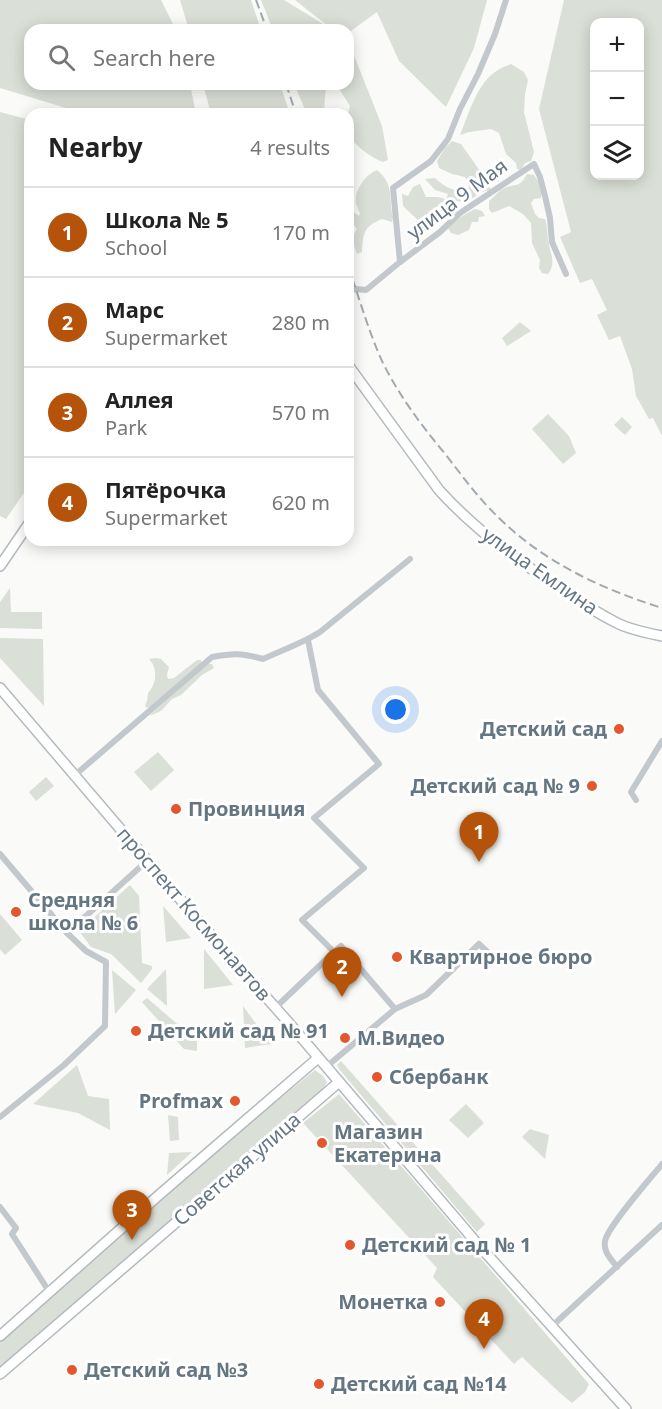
<!DOCTYPE html>
<html lang="en">
<head>
<meta charset="utf-8">
<style>
	body { margin:0; font-family:"Noto Sans",sans-serif; background:#f6f6f6; color:#222 }
	.controls { position:absolute; right:18px; top:18px; display:grid; overflow:hidden; border-radius:12px; box-shadow:0 3px 15px #0003 }
	.controls button { width:54px; height:54px; display:grid; place-items:center; padding:0; border:0; border-bottom:2px solid #e0e0e0; background:#fff; color:#222; font:30px sans-serif }
	.you { position:absolute; left:396px; top:710px; width:21px; height:21px; margin:-15px; border:4px solid #fff; border-radius:50%; background:#1a73e8; box-shadow:0 0 0 9px #1a73e833 }
	.badge { display:grid; place-items:center; width:39px; height:39px; border-radius:50%; background:#b45309; color:#fff; font-size:20px; font-weight:700 }
	.pin { position:absolute; translate:-50% -50px; filter:drop-shadow(0 2px 3px #0008) }
	.pin::after { content:''; position:absolute; top:32px; width:21px; height:18px; background:inherit; clip-path:polygon(0 0,100% 0,50% 100%) }
	.list { margin:0; padding:0; list-style:none }
	h2 { display:flex; justify-content:space-between; align-items:center; height:78px; margin:0; padding:0 24px; font-size:26px }
	h2 small { font-size:20px; font-weight:400; color:#767676 }
	.list li { display:grid; grid-template-columns:39px 1fr auto; gap:18px; align-items:center; box-sizing:border-box; height:90px; padding:0 24px; border-top:2px solid #e0e0e0 }
	.list b { display:block; font-size:22px; white-space:nowrap }
	.list p { margin:0; font-size:20px; white-space:nowrap; color:#767676 }
	.list em { font-size:20px; font-style:normal; color:#767676 }
	.icon { flex:none; width:33px; height:33px; fill:none; stroke:currentColor; stroke-width:2; stroke-linecap:round; stroke-linejoin:round }
	.map { position:relative; flex:none; width:662px; height:1409px; overflow:hidden }
	.search { position:absolute; background:#fff; box-shadow:0 3px 15px #0003; left:24px; top:24px; width:330px; height:66px; display:flex; align-items:center; gap:15px; box-sizing:border-box; padding:0 21px; border-radius:18px; color:#767676; font-size:22px }
	.panel { position:absolute; background:#fff; box-shadow:0 3px 15px #0003; left:24px; top:108px; width:330px; height:438px; border-radius:18px }
	.map>svg:first-child { display:block }
	.green { fill:#dadfd7; fill-rule:evenodd }
	.lines { fill:none; stroke-linecap:round; stroke-linejoin:round }
	.secondary-casing { stroke:#b3babf; stroke-width:12 }
	.street { stroke:#c3c8cc; stroke-width:6 }
	.secondary { stroke:#fff; stroke-width:9 }
	.rail { stroke:#a2aab0; stroke-width:2; stroke-dasharray:9 4.5; stroke-linecap:butt }
	.poi-dot { fill:#e4572e; stroke:#fff; stroke-width:2 }
	.labels { text-anchor:middle; stroke-width:6; stroke-linejoin:round; paint-order:stroke }
	.street-label { font-size:20px; fill:#657683; stroke:#fff }
	.poi-label { font-size:20px; font-weight:bold; fill:#657683; stroke:#fff; text-anchor:start }
</style>
</head>
<body>
<div class="map">
<svg width="662" height="1409" viewBox="0 0 662 1409">
	<rect width="100%" height="100%" fill="#fafaf8"/>
	<!-- green -->
	<g class="green">
		<path d="M0,0H161L176,30H30V84H190L196,114H86L0,88Z"/>
		<path d="M180,0H251L261,30H189Z"/>
		<path d="M261,0H284L328,27V30H273Z"/>
		<path d="M295,0H487L474,48L446,107L399,61L377,12L348,33V30H333Z"/>
		<path d="M564,0H662V436L653,418L649,419L636,396L632,369L620,336L609,340L597,315L607,310L592,279L580,283L560,237L571,232L539,109ZM594,22H640V176H594Z"/>
		<path d="M348,49L353,53L382,126L388,160L383,162C370,157 356,147 349,134C345,127 348,113 350,106L336,84H348Z"/>
		<path d="M511,64L524,72L528,80L525,94L524,112L534,152L531,161L525,163L521,170L517,169L516,163L506,154L499,133L491,129L469,132L460,135C469,114 477,82 498,70C502,67 507,66 511,64Z"/>
		<path d="M203,84H280L290,114H211Z"/>
		<path d="M294,84H326L324,111L322,114H307Z"/>
		<path d="M0,112L30,120V484L6,519L0,516Z"/>
		<path d="M452,141L461,144L490,185V190C475,192 473,204 455,201C452,211 447,218 438,225L431,221L420,222L403,206L402,194L408,196L413,187L420,184L426,197H437L446,199L448,194L435,190L425,179L435,178C444,187 452,190 464,192L469,187L465,177L452,174L439,168L437,161L445,148Z"/>
		<path d="M377,170C395,185 388,198 393,217L392,222L382,219C364,226 363,233 362,252L357,254C354,245 351,237 357,229L348,216V214L353,212L359,216L360,213C359,211 356,205 356,203C354,190 366,174 377,170Z"/>
		<path d="M527,174L534,175C539,182 543,190 541,198L534,199L531,203L535,214L539,218L545,219C548,227 547,236 549,244C551,256 556,264 548,274L542,273L539,268L540,260L532,243L531,223L523,214L509,206L492,213L489,209V201C493,198 497,193 501,190C514,182 519,190 527,174Z"/>
		<path d="M475,209L482,211L485,216L479,217L478,222H472L469,230L458,235L451,233L448,228C457,219 465,214 475,209Z"/>
		<path d="M520,322L531,331L507,346L502,338Z"/>
		<path d="M548,414L569,436L576,453L563,464L532,429Z"/>
		<path d="M622,417L632,427L625,435L614,425Z"/>
		<path d="M10,588L11,612H42V629L0,628V602Z"/>
		<path d="M0,638L43,639L44,706L0,658Z"/>
		<path d="M156,658L161,659L169,667L167,675L168,679L174,678L197,660H201V663L150,707L147,708L145,706L147,701L148,693C157,684 158,668 149,659Z"/>
		<path d="M206,664H212L214,668L202,675L181,695L172,699L161,711L149,716Z"/>
		<path d="M158,752L174,770L151,791L134,772Z"/>
		<path d="M46,777L54,786L36,801L29,792Z"/>
		<path d="M130,885L139,896L142,963L152,966V969L141,983L111,954L91,947L79,931Z"/>
		<path d="M163,906L191,938L166,942Z"/>
		<path d="M0,914L22,940L5,955L0,949Z"/>
		<path d="M204,949L233,985L204,989Z"/>
		<path d="M166,969L167,1006L147,989Z"/>
		<path d="M112,970L136,990L115,1014Z"/>
		<path d="M147,998L197,1041V1051L184,1049L142,1002Z"/>
		<path d="M243,1006L271,1044L245,1048Z"/>
		<path d="M341,1061L485,1224L477,1232L339,1069L337,1065Z"/>
		<path d="M77,1065L88,1096L109,1099L110,1130L78,1113L33,1104Z"/>
		<path d="M315,1070L323,1076L327,1082L322,1091L265,1137L0,1369V1342L252,1121Z"/>
		<path d="M339,1094L589,1384L585,1392L572,1403L560,1393L522,1357L514,1364L433,1277L437,1268L303,1123Z"/>
		<path d="M466,1104L484,1123L468,1138L449,1120Z"/>
		<path d="M168,1115L178,1117L179,1140L170,1141Z"/>
		<path d="M530,1129L549,1135L545,1159L522,1137Z"/>
		<path d="M192,1152L167,1175L169,1153Z"/>
	</g>
	<g class="lines">
		<!-- secondary casing -->
		<g class="secondary-casing">
			<g id="secondary">
				<path d="M348,365L439,490C476,531 520,563 566,592C582,603 599,614 617,623C631,630 647,633 662,636"/>
				<path d="M0,566L30,522"/>
				<path d="M0,688L204,927L289,1023L475,1241L626,1409"/>
				<path d="M0,1336L159,1195L318,1058"/>
				<path d="M0,1374L339,1082"/>
			</g>
		</g>
		<!-- street -->
		<g class="street">
			<path d="M400,262L393,188L431,161L448,139L460,109L478,74L495,34L506,0"/>
			<path d="M348,291L356,289L366,290L400,262L440,232L460,213L534,164L540,177L545,196L550,218L552,242L566,274"/>
			<path d="M75,775L212,657C234,653 241,653 263,659C282,650 303,643 320,632L410,559"/>
			<path d="M636,800L631,792L662,741"/>
			<path d="M0,854L67,933L86,951L106,962L105,1026L64,1065L0,1117"/>
			<path d="M67,933L148,860"/>
			<path d="M334,952L341,946L395,1009"/>
			<path d="M275,1008L334,952L302,920L364,868L314,818L379,764L318,690L308,640"/>
			<path d="M326,1067L395,1009L426,995L479,944L491,955"/>
			<path d="M0,1207L16,1228L12,1234L50,1293"/>
			<path d="M617,1267C611,1259 603,1252 605,1241C608,1226 650,1179 662,1164"/>
			<path d="M551,1327L662,1225"/>
		</g>
		<!-- secondary -->
		<use href="#secondary" class="secondary"/>
		<!-- rail -->
		<g class="rail">
			<path d="M256,0L267,30"/>
			<path d="M286,84L296,114"/>
			<path d="M348,266C359,297 368,330 382,361C399,396 422,426 446,455C463,477 479,499 499,518C545,563 602,589 662,608"/>
		</g>
	</g>
	<!-- markers -->
	<g class="poi-dot">
		<circle cx="619" cy="729" r="6"/>
		<circle cx="592" cy="786" r="6"/>
		<circle cx="176" cy="809" r="6"/>
		<circle cx="16" cy="912" r="6"/>
		<circle cx="397" cy="957" r="6"/>
		<circle cx="136" cy="1031" r="6"/>
		<circle cx="345" cy="1038" r="6"/>
		<circle cx="377" cy="1077" r="6"/>
		<circle cx="235" cy="1101" r="6"/>
		<circle cx="322" cy="1143" r="6"/>
		<circle cx="350" cy="1245" r="6"/>
		<circle cx="440" cy="1302" r="6"/>
		<circle cx="72" cy="1370" r="6"/>
		<circle cx="319" cy="1384" r="6"/>
	</g>
	<g class="labels">
		<!-- street labels -->
		<g class="street-label">
			<text transform="translate(457 199) rotate(-37)" y="7">улица 9 Мая</text>
			<text transform="translate(540 571) rotate(35)" y="7">улица Емлина</text>
			<text transform="translate(194 914) rotate(49)" y="7">проспект Космонавтов</text>
			<text transform="translate(237 1169) rotate(-41)" y="7">Советская улица</text>
		</g>
		<!-- poi labels -->
		<g class="poi-label">
			<text x="607" y="736" text-anchor="end">Детский сад</text>
			<text x="580" y="793" text-anchor="end">Детский сад № 9</text>
			<text x="188" y="816">Провинция</text>
			<text x="28" y="907">Средняя<tspan x="28" dy="23">школа № 6</tspan></text>
			<text x="409" y="964">Квартирное бюро</text>
			<text x="148" y="1038">Детский сад № 91</text>
			<text x="357" y="1045">М.Видео</text>
			<text x="389" y="1084">Сбербанк</text>
			<text x="223" y="1108" text-anchor="end">Profmax</text>
			<text x="334" y="1139">Магазин<tspan x="334" dy="23">Екатерина</tspan></text>
			<text x="362" y="1252">Детский сад № 1</text>
			<text x="428" y="1309" text-anchor="end">Монетка</text>
			<text x="84" y="1377">Детский сад №3</text>
			<text x="331" y="1391">Детский сад №14</text>
		</g>
	</g>
</svg>
<div class="controls">
<button>+</button>
<button>−</button>
<button><svg class="icon" aria-label="layers" viewBox="0 0 24 24"><path d="M12 4l9 5-9 5-9-5zM3 14l9 5 9-5"/></svg></button>
</div>
<div class="you"></div>
<div class="pin badge" style="left:479px;top:862px">1</div>
<div class="pin badge" style="left:342px;top:997px">2</div>
<div class="pin badge" style="left:132px;top:1240px">3</div>
<div class="pin badge" style="left:484px;top:1349px">4</div>
<div class="search"><svg class="icon" aria-label="search" viewBox="0 0 24 24"><circle cx="10" cy="10" r="6"/><path d="M15 15l6 6"/></svg>Search here</div>
<section class="panel">
<h2>Nearby<small>4 results</small></h2>
<ul class="list">
<li><span class="badge">1</span><div><b>Школа № 5</b><p>School</p></div><em>170 m</em></li>
<li><span class="badge">2</span><div><b>Марс</b><p>Supermarket</p></div><em>280 m</em></li>
<li><span class="badge">3</span><div><b>Аллея</b><p>Park</p></div><em>570 m</em></li>
<li><span class="badge">4</span><div><b>Пятёрочка</b><p>Supermarket</p></div><em>620 m</em></li>
</ul>
</section>
</div>
</body>
</html>
